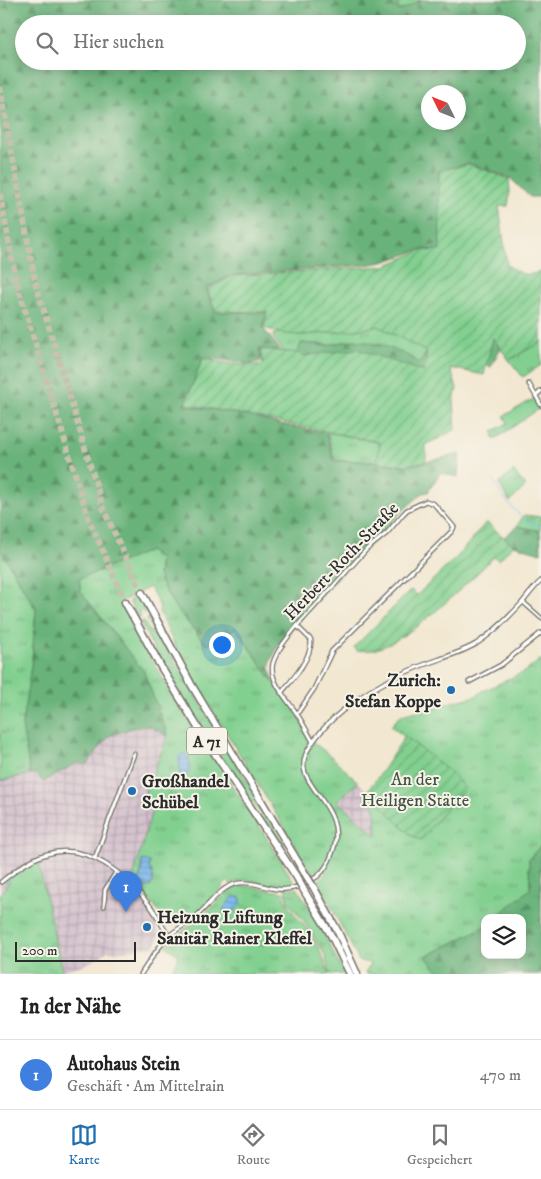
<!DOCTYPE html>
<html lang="de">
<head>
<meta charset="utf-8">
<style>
	body { margin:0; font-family:"IM FELL DW Pica",serif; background:#f6f6f6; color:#222 }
	.controls { position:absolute; right:15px; bottom:15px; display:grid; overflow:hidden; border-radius:10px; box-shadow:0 2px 12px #0003 }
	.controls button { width:45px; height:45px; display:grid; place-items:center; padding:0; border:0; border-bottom:1px solid #e0e0e0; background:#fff; color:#222; font:25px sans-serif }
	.compass { position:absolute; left:421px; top:85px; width:45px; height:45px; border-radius:50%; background:#fff; box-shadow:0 2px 12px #0003; rotate:313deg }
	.scale { position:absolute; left:15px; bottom:12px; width:121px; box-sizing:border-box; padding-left:5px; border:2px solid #2b2b2b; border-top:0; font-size:14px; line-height:18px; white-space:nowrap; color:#2b2b2b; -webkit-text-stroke:4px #f7f3e8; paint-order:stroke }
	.you { position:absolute; left:221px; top:644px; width:18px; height:18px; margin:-12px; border:4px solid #fff; border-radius:50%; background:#1a73e8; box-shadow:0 0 0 8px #1a73e833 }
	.badge { display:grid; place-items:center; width:32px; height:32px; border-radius:50%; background:#1f6fb2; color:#fff; font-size:16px; font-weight:700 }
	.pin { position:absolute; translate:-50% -41px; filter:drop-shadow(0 1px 2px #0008) }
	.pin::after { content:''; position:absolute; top:26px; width:18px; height:15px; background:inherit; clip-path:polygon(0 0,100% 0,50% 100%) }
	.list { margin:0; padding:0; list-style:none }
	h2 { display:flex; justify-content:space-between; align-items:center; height:65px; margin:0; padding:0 20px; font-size:21px }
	h2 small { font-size:16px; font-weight:400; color:#767676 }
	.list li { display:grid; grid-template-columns:32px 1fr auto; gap:15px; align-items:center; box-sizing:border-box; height:70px; padding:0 20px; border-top:1px solid #e0e0e0 }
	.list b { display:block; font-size:19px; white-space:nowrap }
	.list p { margin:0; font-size:16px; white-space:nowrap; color:#767676 }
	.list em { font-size:16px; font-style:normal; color:#767676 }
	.icon { flex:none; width:28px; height:28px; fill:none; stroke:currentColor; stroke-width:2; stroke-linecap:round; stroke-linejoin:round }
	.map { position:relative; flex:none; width:541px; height:974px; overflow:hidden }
	.search { position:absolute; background:#fff; box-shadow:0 2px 12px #0003; left:15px; right:15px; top:15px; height:55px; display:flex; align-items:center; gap:12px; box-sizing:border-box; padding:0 18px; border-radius:28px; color:#767676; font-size:19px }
	.sheet { height:135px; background:#fff }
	nav { display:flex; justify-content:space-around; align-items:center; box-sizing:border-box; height:70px; border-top:1px solid #e0e0e0; background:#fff; font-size:14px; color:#767676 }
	nav a { display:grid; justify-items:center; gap:2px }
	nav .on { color:#1f6fb2 }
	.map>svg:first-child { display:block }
	.industrial { fill:url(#industrial-grid) }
	.grass { fill:url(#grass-tufts); stroke:#567e5e; fill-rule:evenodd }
	.forest { fill:url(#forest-firs); stroke:#4a6e52; fill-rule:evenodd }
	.garden { fill:url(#garden-furrows); stroke:#567e5e }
	.water { fill:url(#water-rules); stroke:#52708b }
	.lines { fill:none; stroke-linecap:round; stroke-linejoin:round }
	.stream { stroke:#78b6eb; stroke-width:1 }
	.motorway-tunnel { stroke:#cac1af; stroke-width:6; stroke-dasharray:6 3; stroke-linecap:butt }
	.minor-casing { stroke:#716d65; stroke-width:5.5 }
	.motorway-casing { stroke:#716d65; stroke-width:9 }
	.minor { stroke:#fff; stroke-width:3 }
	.motorway { stroke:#fff; stroke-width:6 }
	.motorway-bridge-casing { stroke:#716d65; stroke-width:9; stroke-linecap:butt }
	.motorway-bridge { stroke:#fff; stroke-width:6 }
	.poi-dot { fill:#1f6fb2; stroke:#f7f3e8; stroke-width:2 }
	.labels { text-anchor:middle; stroke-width:4; stroke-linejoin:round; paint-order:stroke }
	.shield { fill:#f7f3e8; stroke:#686764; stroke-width:1 }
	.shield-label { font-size:16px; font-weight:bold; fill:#2b2b2b }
	.street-label { font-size:18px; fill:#2b2b2b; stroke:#f7f3e8 }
	.poi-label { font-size:18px; font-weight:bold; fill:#2b2b2b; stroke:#f7f3e8; text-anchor:start }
	.park-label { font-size:18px; fill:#415444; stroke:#f7f3e8 }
</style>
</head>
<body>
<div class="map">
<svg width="541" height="974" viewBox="0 0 541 974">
	<defs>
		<pattern id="industrial-grid" width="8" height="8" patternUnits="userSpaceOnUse" patternTransform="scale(1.25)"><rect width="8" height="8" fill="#d1bdcb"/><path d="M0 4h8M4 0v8" fill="none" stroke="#aa9aa5"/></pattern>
		<pattern id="grass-tufts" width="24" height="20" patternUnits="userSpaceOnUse" patternTransform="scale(1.25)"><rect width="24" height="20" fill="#82d090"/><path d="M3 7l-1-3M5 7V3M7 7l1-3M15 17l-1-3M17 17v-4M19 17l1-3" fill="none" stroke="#6ba976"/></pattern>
		<pattern id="forest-firs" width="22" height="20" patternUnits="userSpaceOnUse" patternTransform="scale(1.25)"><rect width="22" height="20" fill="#69b27a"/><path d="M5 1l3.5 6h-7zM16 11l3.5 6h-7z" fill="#579164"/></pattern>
		<pattern id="garden-furrows" width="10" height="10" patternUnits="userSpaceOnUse" patternTransform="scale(1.25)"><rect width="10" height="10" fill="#82d090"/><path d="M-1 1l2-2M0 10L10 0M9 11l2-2" fill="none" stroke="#6ba976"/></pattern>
		<pattern id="water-rules" width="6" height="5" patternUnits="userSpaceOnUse" patternTransform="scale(1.25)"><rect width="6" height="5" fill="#78b6eb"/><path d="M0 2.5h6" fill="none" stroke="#6394bf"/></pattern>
	</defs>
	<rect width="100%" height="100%" fill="#f7f3e8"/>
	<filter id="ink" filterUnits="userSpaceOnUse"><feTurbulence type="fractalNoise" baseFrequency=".02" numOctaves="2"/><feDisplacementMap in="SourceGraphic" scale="10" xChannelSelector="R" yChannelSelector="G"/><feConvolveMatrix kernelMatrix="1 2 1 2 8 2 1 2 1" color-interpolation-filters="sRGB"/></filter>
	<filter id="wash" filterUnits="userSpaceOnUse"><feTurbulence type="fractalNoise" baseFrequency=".0096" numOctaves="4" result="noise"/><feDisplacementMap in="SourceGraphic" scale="20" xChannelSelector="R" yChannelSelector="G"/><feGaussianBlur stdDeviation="1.12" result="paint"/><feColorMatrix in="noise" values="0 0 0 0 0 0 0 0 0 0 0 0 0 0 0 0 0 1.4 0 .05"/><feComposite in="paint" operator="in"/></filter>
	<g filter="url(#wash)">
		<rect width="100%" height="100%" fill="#f2e7d0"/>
		<!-- industrial -->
		<g class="industrial">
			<path d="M149,726L168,736L141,805L152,810L132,882L128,886L140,898L152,913L160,934L158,940L154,946L117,952L108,951L89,963L62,971L38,861L6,881L8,884L0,894V781L34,773L43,782L77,763L87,764L109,736L132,728Z"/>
			<path d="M358,782L367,791L366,794L375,807L377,836L337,801Z"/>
		</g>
		<!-- grass -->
		<g class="grass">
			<path d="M398,0H421L402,10H396Z"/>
			<path d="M378,326L427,352L420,363L354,340L328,345L301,343L298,353L284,352L273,337L274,334C282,331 293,335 302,335C327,334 352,330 378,326Z"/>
			<path d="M541,342V365L523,377L509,360Z"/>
			<path d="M535,398L540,408L494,440L493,431L508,423L504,416Z"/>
			<path d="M327,432L381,443L377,462L335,460Z"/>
			<path d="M513,471L526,486L510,502L499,484Z"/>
			<path d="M524,515L541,517L540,531L517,526Z"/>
			<path d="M0,538V549L36,609L32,660L22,725L30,774L0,781Z"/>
			<path d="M148,551L160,559L158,574L160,581L174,606L206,645L235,628L274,683L277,684L297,714L313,742L333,758L358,782L337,801L377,836L375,807L366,793L367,791L411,835L421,840L451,802L465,789L450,773L391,726L401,715L476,696L483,691L526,671L541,659V845L529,859L531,889L495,918H485V926L481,929L426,956L440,974H365L370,963L359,961L318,881L326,873L324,869H320L313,875L181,658L159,612L160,607L150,587L120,602L173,697L261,829L296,885C290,886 284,888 279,887C259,886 253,875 230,884L227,881C214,899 195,922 172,925L165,921L147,897L132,882L152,810L140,805L168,736L144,672L81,592L79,579ZM150,862L149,868L152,871L153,880L139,885C137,877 143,872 142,863Z"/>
			<path d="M139,595L148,612L144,614L142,610L139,611L141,617H137L129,601Z"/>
			<path d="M151,617L173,658L285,844L282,846C234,773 180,702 141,624L143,620L150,633L153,631L147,619Z"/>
			<path d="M38,861L62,971L55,974H0V894L8,884L6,881L31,863Z"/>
			<path d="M245,886L283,892C286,909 301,920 311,934C319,947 324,960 329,974H170L179,955L165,946L206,912L227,892L236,887Z"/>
			<path d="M297,888L315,916L344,974H330L325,955L316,939L304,921L288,902L285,889Z"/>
		</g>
		<!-- forest -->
		<g class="forest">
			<path d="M0,0H398L397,10H402L421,0H541V197H530L510,178L469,163L439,171L440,250L422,249L383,262L365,265L233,275L206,288L215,312L267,313L263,328L281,351L259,348L261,361L250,364L203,357L184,405L250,416L279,424L326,433L334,461H362L406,466L460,454L458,477L440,473L428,492L423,493L400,513L383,533L364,549L294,626L279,645L271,660L270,668L274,683L236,628L207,645L174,606L160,581L158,574L160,559L149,551L79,579L81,592L144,672L168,736L149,726L132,728L109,736L87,764L77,763L43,782L35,773L30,774L22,725L32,660L36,609L0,549ZM24,24H517V61H24ZM428,92H458V122H428Z"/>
			<path d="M493,337L500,349L491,367L486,366Z"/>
			<path d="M354,340C379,343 399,349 420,363L427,352L424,372L357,349L304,356L298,353L301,343L328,345Z"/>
			<path d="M517,526L540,531L541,553L513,545L503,538Z"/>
			<path d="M541,845V974H440L426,957L485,926V955H522V918H495L530,889L529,859Z"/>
		</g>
		<!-- garden -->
		<g class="garden">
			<path d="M469,164L509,179L510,191L508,206H499L507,265C519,273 527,278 541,271V342L509,360L493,338L484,375L450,368L457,388L454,401L456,429L438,439L426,444V461L406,465L377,462L380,442C315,430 250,415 185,404L203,358C223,363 242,367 263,364L260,349L298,353L304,356L357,349L424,372L427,352L378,326L357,330L301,335L285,334L264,328L267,312L216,311L207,289L233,276L385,266L422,250L440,251L439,171Z"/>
			<path d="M486,522L513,545L499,560L494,557C468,582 407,644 372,650C368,651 362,650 357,651L354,647L411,590L417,595L457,557Z"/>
			<path d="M405,736L451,773L465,789L451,802L421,840L411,835L367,791L378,777Z"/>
		</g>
		<!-- water -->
		<g class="water">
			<path d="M185,753C191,758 191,771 186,777L183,778L180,775L179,756Z"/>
			<path d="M142,860L150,862L149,868C154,874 154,881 150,887H141L138,883L142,871Z"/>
			<path d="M233,897H240L241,899V904L232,914L229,915L224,913L223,909Z"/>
		</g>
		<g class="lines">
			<!-- stream -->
			<path class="stream" d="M493,479C500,494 512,510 526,520C531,523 536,523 541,526"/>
		</g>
	</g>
	<g filter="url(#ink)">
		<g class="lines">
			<!-- motorway-tunnel -->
			<g class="motorway-tunnel">
				<path d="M0,87L35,281L103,508L142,593"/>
				<path d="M0,194L16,280L88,517L125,602"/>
			</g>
			<!-- minor casing -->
			<g class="minor-casing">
				<g id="minor">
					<path d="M529,384L541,405"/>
					<path d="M536,396L541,391"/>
					<path d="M523,602L541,618"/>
					<path d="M469,682L501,665L541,633"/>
					<path d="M281,693C292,680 312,658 311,640L297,626"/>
					<path d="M297,714L314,689L332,651L452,531L454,527L434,504L426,501L407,510L403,514L387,533L367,549L297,626C288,637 277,650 273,663C268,681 289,701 297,714C303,723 308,733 313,742"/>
					<path d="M95,858L134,754"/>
					<path d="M1,882C15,871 29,859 47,854C88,841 127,876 151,907C158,916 162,927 169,936"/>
					<path d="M104,906L105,890L116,872"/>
					<path d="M141,974C149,962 157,948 168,937C175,930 184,926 192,920C207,909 219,886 239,883C252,881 263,887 276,889C291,891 306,885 318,876C325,870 329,862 332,854C352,802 285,786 309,748C331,712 375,685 413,669C434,660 457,655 476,644C493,633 508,618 521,604C528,596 533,588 541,581"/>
				</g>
			</g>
			<!-- motorway casing -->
			<g class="motorway-casing">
				<g id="motorway">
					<path d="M142,593L191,684L304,872"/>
					<path d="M125,602L161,667L200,731L296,876"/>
					<path d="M314,888L338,932L357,974"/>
					<path d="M306,894L331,935L350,974"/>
				</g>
			</g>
			<!-- minor -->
			<use href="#minor" class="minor"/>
			<!-- motorway -->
			<use href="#motorway" class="motorway"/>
			<!-- motorway-bridge casing -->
			<g class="motorway-bridge-casing">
				<g id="motorway-bridge">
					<path d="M304,872L314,888"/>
					<path d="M296,876L306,894"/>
				</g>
			</g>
			<!-- motorway-bridge -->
			<use href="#motorway-bridge" class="motorway-bridge"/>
		</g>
	</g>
	<!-- markers -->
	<g class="poi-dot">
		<circle cx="451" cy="690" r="5"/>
		<circle cx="132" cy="791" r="5"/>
		<circle cx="147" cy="927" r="5"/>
	</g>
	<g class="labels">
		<!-- shield labels -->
		<rect class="shield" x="187" y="727.5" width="40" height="27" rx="4"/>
		<g class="shield-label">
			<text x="207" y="747">A 71</text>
		</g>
		<!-- street labels -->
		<g class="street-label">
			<text transform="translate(341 561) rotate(-46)" y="6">Herbert-Roth-Straße</text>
		</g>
		<!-- poi labels -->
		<g class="poi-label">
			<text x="441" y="686" text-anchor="end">Zurich:<tspan x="441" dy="21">Stefan Koppe</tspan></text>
			<text x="142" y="787">Großhandel<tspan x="142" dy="21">Schübel</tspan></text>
			<text x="157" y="923">Heizung Lüftung<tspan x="157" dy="21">Sanitär Rainer Kleffel</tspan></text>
		</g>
		<!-- park labels -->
		<g class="park-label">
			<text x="415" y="785">An der<tspan x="415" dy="21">Heiligen Stätte</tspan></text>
		</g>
	</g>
</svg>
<div class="controls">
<button><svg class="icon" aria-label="layers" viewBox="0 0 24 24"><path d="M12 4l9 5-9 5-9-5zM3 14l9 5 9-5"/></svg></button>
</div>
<svg class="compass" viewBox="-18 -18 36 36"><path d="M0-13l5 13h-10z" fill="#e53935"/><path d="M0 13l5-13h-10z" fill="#767676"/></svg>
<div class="scale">200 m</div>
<div class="you"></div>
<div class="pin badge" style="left:126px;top:912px;background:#3f7fe0">1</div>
<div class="search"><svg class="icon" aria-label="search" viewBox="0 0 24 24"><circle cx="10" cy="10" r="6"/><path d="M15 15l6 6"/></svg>Hier suchen</div>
</div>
<section class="sheet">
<h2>In der Nähe<small></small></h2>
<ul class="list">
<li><span class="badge" style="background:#3f7fe0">1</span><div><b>Autohaus Stein</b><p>Geschäft · Am Mittelrain</p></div><em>470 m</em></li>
</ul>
</section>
<nav>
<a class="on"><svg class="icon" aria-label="map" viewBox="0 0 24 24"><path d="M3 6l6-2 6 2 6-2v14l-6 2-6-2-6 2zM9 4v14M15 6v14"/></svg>Karte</a>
<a><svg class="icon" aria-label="directions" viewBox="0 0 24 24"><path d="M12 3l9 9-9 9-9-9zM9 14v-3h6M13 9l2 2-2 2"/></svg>Route</a>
<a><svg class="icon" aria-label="saved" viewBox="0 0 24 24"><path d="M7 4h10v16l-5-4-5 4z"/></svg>Gespeichert</a>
</nav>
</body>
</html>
